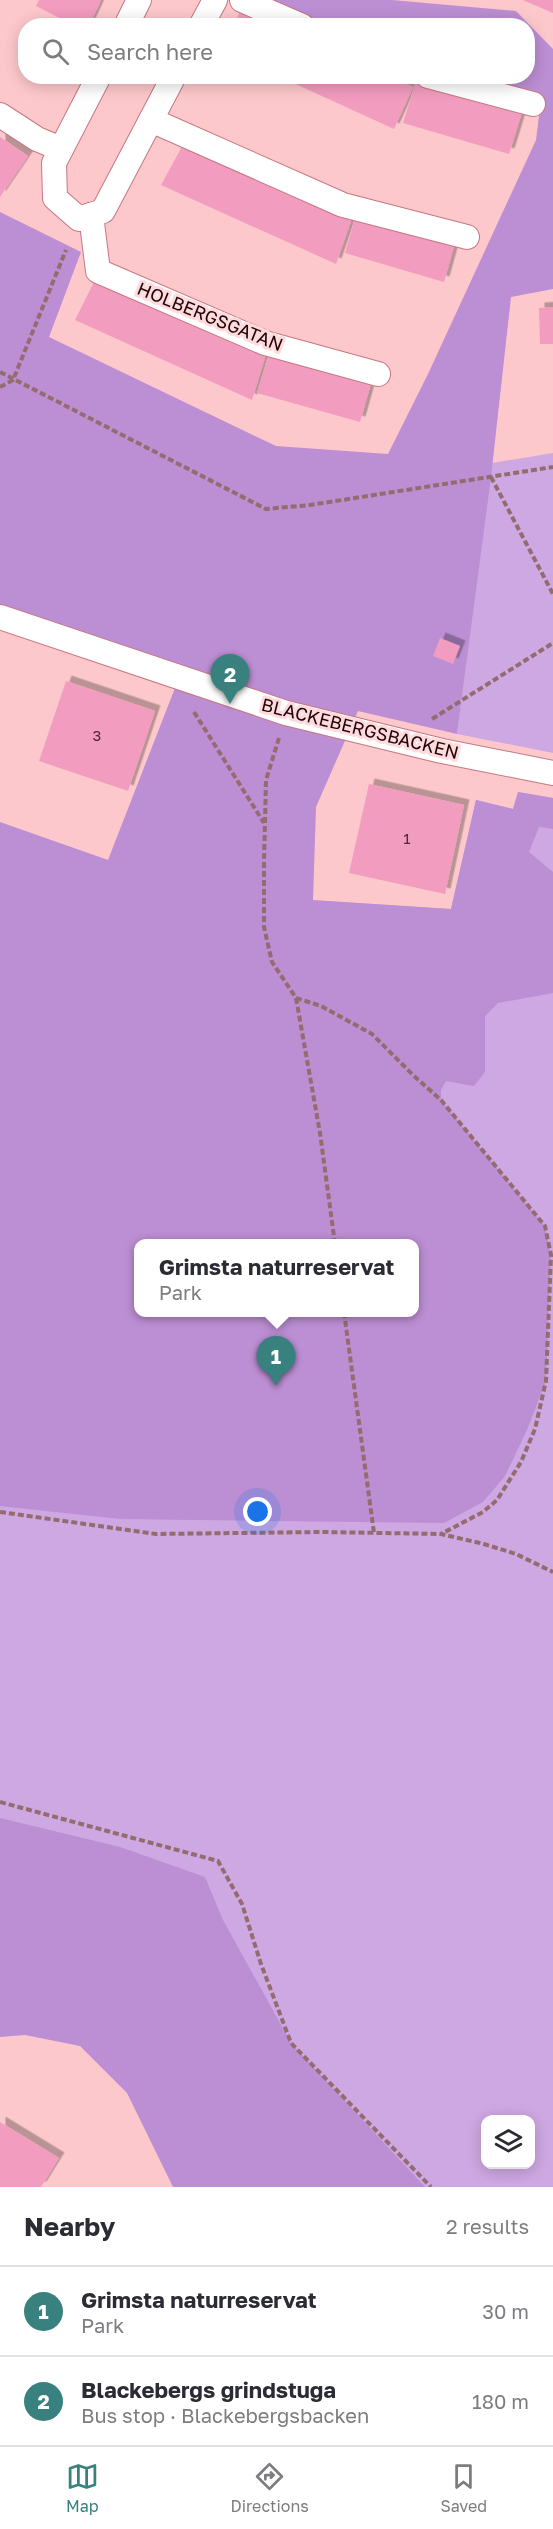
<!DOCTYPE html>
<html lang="en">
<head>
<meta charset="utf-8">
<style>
	body { margin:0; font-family:"Golos Text",sans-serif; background:#f2f2f3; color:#2b2b33 }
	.controls { position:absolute; right:18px; bottom:18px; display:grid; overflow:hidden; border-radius:12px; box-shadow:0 3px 15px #0003 }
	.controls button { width:54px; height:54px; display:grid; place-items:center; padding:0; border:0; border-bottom:2px solid #e1e1e2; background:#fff; color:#2b2b33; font:30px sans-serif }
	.you { position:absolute; left:258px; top:1512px; width:21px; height:21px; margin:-15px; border:4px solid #fff; border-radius:50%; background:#1a73e8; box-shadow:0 0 0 9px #1a73e833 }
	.badge { display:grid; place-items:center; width:39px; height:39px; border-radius:50%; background:#38817f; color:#fff; font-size:20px; font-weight:700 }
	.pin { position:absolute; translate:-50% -50px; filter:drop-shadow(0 2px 3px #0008) }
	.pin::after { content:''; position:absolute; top:32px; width:21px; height:18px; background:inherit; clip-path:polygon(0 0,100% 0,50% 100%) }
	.popup { position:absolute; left:134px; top:1239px; width:285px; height:78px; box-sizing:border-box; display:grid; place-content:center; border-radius:12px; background:#fff; filter:drop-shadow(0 2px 4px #0005); font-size:20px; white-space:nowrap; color:#7c7c81 }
	.popup b { font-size:22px; color:#2b2b33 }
	.popup::after { content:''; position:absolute; left:50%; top:100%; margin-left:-12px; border:12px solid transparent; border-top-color:#fff }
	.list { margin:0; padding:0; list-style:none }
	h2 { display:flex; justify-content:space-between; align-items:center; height:78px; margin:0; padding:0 24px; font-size:26px }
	h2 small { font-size:20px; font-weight:400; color:#7c7c81 }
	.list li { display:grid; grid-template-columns:39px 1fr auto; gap:18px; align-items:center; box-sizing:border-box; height:90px; padding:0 24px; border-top:2px solid #e1e1e2 }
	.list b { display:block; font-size:22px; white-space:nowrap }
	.list p { margin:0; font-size:20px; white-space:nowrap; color:#7c7c81 }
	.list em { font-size:20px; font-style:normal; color:#7c7c81 }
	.icon { flex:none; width:33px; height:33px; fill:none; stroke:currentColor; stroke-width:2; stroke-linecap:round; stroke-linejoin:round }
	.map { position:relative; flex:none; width:553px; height:2187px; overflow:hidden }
	.search { position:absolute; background:#fff; box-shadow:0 3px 15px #0003; left:18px; right:18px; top:18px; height:66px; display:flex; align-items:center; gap:15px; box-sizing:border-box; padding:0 21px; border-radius:24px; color:#7c7c81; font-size:22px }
	.sheet { height:258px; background:#fff }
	nav { display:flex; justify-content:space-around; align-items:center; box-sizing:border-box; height:84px; border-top:2px solid #e1e1e2; background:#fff; font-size:16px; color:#7c7c81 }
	nav a { display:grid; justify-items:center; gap:3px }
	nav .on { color:#38817f }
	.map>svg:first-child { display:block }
	.green { fill:#cea8e2; fill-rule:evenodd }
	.forest { fill:#bc8ed3; fill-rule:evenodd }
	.building { fill:#f29cbf; filter:url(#shadow) }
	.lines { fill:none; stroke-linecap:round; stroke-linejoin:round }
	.street-casing { stroke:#c7777f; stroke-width:26 }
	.path { stroke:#946b6f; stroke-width:4; stroke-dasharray:6 3; stroke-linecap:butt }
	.street { stroke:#fff; stroke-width:24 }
	.labels { text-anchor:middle; stroke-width:6; stroke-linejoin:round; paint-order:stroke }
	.number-label { font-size:15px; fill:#532935 }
	.street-label { font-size:18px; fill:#1e0307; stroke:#fedadc }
</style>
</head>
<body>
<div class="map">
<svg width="553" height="2187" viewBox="0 0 553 2187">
	<defs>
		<filter id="shadow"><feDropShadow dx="5.5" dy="-5.5" stdDeviation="0" flood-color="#0004"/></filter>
	</defs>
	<rect width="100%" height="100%" fill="#fdc8cb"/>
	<!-- green -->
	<g class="green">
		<path d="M553,453V753L457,734L492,463Z"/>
		<path d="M518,792L553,798V2187H362L0,1864V881L451,909L476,800L513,809ZM138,1244H414V1312H138ZM486,2120H530V2164H486Z"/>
	</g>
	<!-- forest -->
	<g class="forest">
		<path d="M267,0H392L516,11L553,49V289L511,297L491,477L457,734L358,711L316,807L313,900L451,909L476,800L513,809L518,792L553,798V829L539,827L529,852L553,872V993L498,1003L485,1016V1072L474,1086L446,1081L441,1090V1100L545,1226L551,1255L546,1381L527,1430L505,1476L483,1502L444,1523L120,1519L0,1506V822L108,860L175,688L0,629V212L81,252L49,337L276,446L388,454L428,374L536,140L541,100L470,77L528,76V26L327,25L266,2ZM138,1244H414V1312H138Z"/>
		<path d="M0,1818L120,1847L205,1877L223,1920L291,2043L425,2187H173L127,2093L80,2046L25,2035L0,2037Z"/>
	</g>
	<!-- building -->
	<g class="building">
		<path d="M39,0H101L89,26H75L36,6Z"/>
		<path d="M523,0H553V13Z"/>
		<path d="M240,11L274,26H234Z"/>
		<path d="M278,76H388L413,87L394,129Z"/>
		<path d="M417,78L523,109L509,154L403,123Z"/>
		<path d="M0,137L28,156L0,197Z"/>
		<path d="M185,141L352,218L336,264L161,185Z"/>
		<path d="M357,211L456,239L444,282L345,253Z"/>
		<path d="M96,278L266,354L252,400L75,320Z"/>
		<path d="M553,307V344H540L539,308Z"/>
		<path d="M271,347L373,376L360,422L257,393Z"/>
		<path d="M440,638L460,646L453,664L433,656Z"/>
		<path d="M66,681L155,711L128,791L39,761Z"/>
		<path d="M369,784L464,805L445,894L349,873Z"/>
		<path d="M0,2122L59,2158L41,2187H0Z"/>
	</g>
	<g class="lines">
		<!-- street casing -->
		<g class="street-casing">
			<g id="street">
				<path d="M242,0L302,26"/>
				<path d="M126,26L139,0"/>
				<path d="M201,26L215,0"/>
				<path d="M99,76L54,163L55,198L79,219L103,211L174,76"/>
				<path d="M428,76L533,104"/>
				<path d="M0,115L37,139L61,149"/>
				<path d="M151,120L343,205L467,237"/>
				<path d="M91,215L98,271L265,343L378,374"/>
				<path d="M0,617L286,713L442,751L553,773"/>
			</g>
		</g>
		<!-- path -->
		<g class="path">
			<path d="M0,372L266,509L310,505L553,467"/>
			<path d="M0,387L13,380L66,250"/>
			<path d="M491,477L553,594"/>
			<path d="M194,712L264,823"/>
			<path d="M432,719L553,643"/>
			<path d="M279,738L266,780L264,862V927L272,962L296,998L321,1006L372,1034L414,1076L441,1100L545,1226L551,1255L546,1381L535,1429L521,1462L497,1500L483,1512L441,1534"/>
			<path d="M296,998L320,1133L335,1244"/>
			<path d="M344,1312L374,1533"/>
			<path d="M0,1512L156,1534L322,1532L441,1534L484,1544L516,1554L553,1572"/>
			<path d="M0,1802L218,1861L242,1904L261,1964L291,2043L431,2187"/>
		</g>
		<!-- street -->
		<use href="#street" class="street"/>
	</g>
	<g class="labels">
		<!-- number labels -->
		<g class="number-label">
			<text x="97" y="741">3</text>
			<text x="407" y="844">1</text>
		</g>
		<!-- street labels -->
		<g class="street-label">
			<text transform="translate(210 317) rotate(22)" y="6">HOLBERGSGATAN</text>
			<text transform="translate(360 729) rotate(14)" y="6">BLACKEBERGSBACKEN</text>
		</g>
	</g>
</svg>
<div class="controls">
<button><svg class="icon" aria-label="layers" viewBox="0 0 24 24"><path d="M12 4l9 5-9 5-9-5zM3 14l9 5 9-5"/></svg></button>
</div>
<div class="you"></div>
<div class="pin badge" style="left:276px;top:1386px">1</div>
<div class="popup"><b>Grimsta naturreservat</b>Park</div>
<div class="pin badge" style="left:230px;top:704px">2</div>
<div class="search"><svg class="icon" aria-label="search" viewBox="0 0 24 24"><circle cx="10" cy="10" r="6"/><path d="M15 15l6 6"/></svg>Search here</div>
</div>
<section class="sheet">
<h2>Nearby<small>2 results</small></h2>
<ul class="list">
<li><span class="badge">1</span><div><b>Grimsta naturreservat</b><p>Park</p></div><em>30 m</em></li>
<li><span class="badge">2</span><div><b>Blackebergs grindstuga</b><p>Bus stop · Blackebergsbacken</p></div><em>180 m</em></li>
</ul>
</section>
<nav>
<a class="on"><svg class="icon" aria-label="map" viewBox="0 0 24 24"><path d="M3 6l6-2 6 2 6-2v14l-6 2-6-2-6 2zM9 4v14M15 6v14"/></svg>Map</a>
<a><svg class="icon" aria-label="directions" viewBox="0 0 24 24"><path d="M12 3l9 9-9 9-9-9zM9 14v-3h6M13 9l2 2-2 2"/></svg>Directions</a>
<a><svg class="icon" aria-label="saved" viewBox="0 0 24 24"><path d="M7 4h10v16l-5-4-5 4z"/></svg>Saved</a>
</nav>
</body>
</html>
